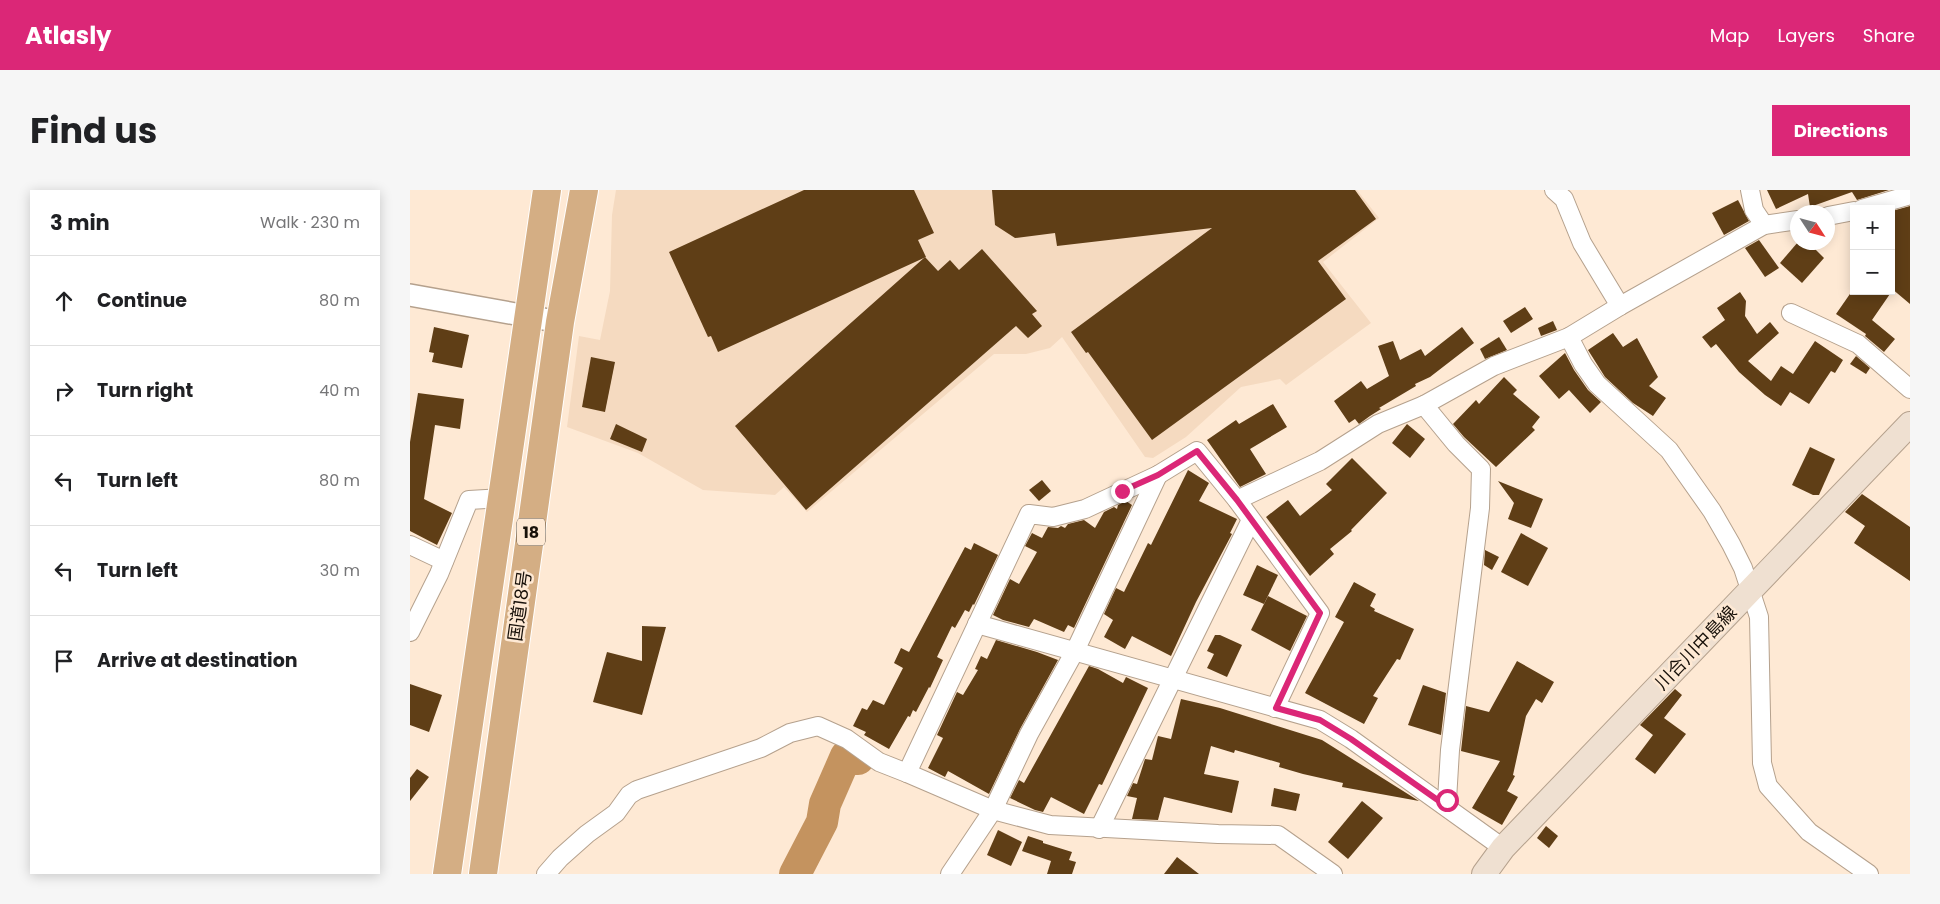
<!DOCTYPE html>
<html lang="en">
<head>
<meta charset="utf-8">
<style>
	body { margin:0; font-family:Poppins,"Noto Sans JP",sans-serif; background:#f6f6f6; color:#202124 }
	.controls { position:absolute; right:15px; top:15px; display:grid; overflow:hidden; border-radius:0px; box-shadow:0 2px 12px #0003 }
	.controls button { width:45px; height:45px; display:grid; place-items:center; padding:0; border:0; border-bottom:1px solid #e0e0e0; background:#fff; color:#202124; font:25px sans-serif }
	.compass { position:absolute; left:1380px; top:15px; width:45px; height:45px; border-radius:50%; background:#fff; box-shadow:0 2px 12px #0003; rotate:126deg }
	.stop { position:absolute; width:15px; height:15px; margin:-11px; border:4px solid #db2777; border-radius:50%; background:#fff }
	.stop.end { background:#db2777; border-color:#fff; box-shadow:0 1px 5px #0008 }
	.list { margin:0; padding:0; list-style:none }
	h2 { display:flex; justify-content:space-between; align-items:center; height:65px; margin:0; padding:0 20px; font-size:21px }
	h2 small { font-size:16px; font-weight:400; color:#757577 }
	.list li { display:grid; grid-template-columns:32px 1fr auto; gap:15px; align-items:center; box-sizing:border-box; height:90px; padding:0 20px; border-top:1px solid #e0e0e0 }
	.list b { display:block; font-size:19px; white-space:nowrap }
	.list em { font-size:16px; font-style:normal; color:#757577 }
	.icon { flex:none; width:28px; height:28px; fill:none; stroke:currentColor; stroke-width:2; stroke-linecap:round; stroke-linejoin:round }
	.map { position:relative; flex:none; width:1500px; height:684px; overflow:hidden; border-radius:0px }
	header { display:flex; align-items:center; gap:30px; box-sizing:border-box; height:70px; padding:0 25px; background:#db2777; color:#fff }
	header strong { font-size:24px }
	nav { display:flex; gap:28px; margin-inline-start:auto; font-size:18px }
	.intro { display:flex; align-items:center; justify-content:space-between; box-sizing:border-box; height:120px; padding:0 30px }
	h1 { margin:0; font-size:35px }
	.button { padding:12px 22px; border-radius:0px; background:#db2777; color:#fff; font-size:18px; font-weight:700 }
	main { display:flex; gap:30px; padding:0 30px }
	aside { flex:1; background:#fff; border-radius:0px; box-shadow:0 2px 12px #0003 }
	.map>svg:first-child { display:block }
	.built { fill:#f5dac0 }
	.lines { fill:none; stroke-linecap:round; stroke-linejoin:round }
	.river { stroke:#c4935f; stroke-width:32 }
	.building { fill:#5f3e16 }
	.minor-casing { stroke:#b5a18d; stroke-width:20 }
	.tertiary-casing { stroke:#b5a18d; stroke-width:24 }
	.secondary-casing { stroke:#b5a18d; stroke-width:26 }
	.trunk-casing { stroke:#fff; stroke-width:30 }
	.minor { stroke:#fff; stroke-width:18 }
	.tertiary { stroke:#fff; stroke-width:21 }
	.secondary { stroke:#efe0d1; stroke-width:24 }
	.trunk { stroke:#d4ae84; stroke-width:28 }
	.route { stroke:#db2777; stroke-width:6 }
	.labels { text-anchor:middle; stroke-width:5; stroke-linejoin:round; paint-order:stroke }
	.shield { fill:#fee9d4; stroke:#5d5247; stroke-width:1 }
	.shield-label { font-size:16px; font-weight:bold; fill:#18110a }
	.street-label { font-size:18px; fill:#18110a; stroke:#fee9d4 }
</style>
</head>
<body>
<header>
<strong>Atlasly</strong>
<nav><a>Map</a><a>Layers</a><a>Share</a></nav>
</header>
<div class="intro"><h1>Find us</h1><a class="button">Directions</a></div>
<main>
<aside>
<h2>3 min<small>Walk · 230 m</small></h2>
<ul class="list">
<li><svg class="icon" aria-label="ahead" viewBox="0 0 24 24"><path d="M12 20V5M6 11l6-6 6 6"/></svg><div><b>Continue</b></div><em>80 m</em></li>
<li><svg class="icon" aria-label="right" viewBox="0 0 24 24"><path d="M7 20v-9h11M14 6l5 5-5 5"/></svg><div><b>Turn right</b></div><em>40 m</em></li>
<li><svg class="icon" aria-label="left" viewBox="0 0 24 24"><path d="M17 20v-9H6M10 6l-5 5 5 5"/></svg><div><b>Turn left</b></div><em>80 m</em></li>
<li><svg class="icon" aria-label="left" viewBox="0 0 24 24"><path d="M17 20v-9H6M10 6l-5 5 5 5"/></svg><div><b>Turn left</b></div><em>30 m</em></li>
<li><svg class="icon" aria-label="arrive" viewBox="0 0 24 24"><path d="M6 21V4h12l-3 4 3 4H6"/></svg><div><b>Arrive at destination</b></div></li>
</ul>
</aside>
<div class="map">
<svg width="1500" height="684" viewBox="0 0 1500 684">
	<rect width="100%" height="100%" fill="#fee9d4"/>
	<!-- built -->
	<path class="built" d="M206,0H947L969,28L913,72L961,133L876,195L870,189L831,197L776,247L743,268L735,267L652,147L640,158L616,164H584L397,322L374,297L365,305L293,300L228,263L157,237L169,146L190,150L200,101L202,25Z"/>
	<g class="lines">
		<!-- river -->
		<path class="river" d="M385,684L412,632L415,614L436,566L448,569"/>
	</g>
	<!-- building -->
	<g class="building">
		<path d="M394,0H504L524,43L508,50L516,67L308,162L301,146L298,147L259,62Z"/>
		<path d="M582,0H945L966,29L908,71L936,109L742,250L678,162L676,163L661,142L802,38L647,56L645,43L605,48L585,35Z"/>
		<path d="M1357,0H1479L1447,10L1442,2L1400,17L1398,4L1366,19Z"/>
		<path d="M1328,10L1339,31L1314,45L1302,23Z"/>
		<path d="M1500,16V114L1481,98V32L1485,29L1482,21Z"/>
		<path d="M1349,50L1369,78L1355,87L1335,58Z"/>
		<path d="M1388,52H1398L1414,68L1392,93L1370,73Z"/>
		<path d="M572,59L627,121L622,124L632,136L618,148L606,136L396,320L325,236L515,67L528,81L540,70L549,80Z"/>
		<path d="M1442,101H1482L1462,130L1485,149L1474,162L1455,146L1456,144L1426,124Z"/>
		<path d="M1330,102L1336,111L1335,126L1347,144L1360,132L1369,143L1338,171L1361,191L1371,176L1383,184L1405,151L1433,170L1425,183L1421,181L1399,214L1380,202L1371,216L1355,205L1329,182L1306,154L1301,158L1292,147L1315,130L1307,118Z"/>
		<path d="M1115,117L1123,129L1101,143L1093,131Z"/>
		<path d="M1143,131L1147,140L1131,146L1128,138Z"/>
		<path d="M24,137L59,145L52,178L22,172L24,163L19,162Z"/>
		<path d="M1052,137L1064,153L1020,187L1005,194L1006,196L969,218L971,219L960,226L949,234L945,229L939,233L924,211L951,191L957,199L979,186L968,156L983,151L990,170L1011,159L1015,166Z"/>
		<path d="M1203,143L1213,157L1227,148L1248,187L1239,196L1256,208L1243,226L1223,213L1195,187L1178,160Z"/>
		<path d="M1089,147L1097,160L1075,169L1070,159Z"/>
		<path d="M1155,163L1164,180L1178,200L1191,212L1180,223L1159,200L1149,209L1129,186Z"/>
		<path d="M1446,166L1460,178L1456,184L1440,174Z"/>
		<path d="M181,167L205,172L195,222L172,217Z"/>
		<path d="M1094,187L1107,200L1103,204L1130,227L1122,237L1125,240L1086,277L1054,247L1043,234L1066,210L1069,214Z"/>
		<path d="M8,203L54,209L50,239L25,235L14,309L42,323L27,355L0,341V252Z"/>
		<path d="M863,214L877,237L840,259L856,284L830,297L797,250L826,230L829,234Z"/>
		<path d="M206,234L237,249L232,262L200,249Z"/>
		<path d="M997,234L1015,249L1000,268L982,253Z"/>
		<path d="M1400,257L1425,269L1409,305H1403L1382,295Z"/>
		<path d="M942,268L977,303L941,340L942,341L920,359L924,364L900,386L856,327L878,310L890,326L922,300L916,294Z"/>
		<path d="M778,280L799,293L789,311L827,329L820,343L822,344L786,412L761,466L722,446L715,459L694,447L703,430L694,424L706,398L714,402L738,353L741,355Z"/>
		<path d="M632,290L641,301L629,311L619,300Z"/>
		<path d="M1088,291L1133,309L1121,338L1098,329L1104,313Z"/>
		<path d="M1452,304L1500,337V391L1444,353L1455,336L1435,322Z"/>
		<path d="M716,311L722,315L664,438L658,435L654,442L624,429L619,437L593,430L583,425L600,389L609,394L627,362L615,356L622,343L632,348L638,337L648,338L651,336L655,338L658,334L674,330L685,338L694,322L704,317L707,319L708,315Z"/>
		<path d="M1111,343L1138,358L1118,396L1091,382Z"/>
		<path d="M564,353L588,365L564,415L563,414L559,422L555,420L545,438L542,436L527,467L533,470L520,498L519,497L506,522L503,520L500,527L498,526L479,559L454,545L456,542L443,536L452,518L457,520L463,510L474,515L493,478L484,473L491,458L499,462L555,357L561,360Z"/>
		<path d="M1075,360L1089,367L1082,380L1074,375Z"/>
		<path d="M847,375L868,385L854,414L833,405Z"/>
		<path d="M944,392L966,404L960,416L965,419L964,421L1004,439L990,470L987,469L963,506L968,508L954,534L895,503L934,432L925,427Z"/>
		<path d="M858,406L897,426L880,461L841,440Z"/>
		<path d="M232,436L256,437L232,525L183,512L197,462L232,471Z"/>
		<path d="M805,445H810L832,455L817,487L797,478L804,464L797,461Z"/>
		<path d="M586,450L627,462L648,470L610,539L579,604L538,581L535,587L518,578L533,548L527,545L547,502L553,505L568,480L565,479L571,466L577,469Z"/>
		<path d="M1107,471L1144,492L1132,513L1126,509L1116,526L1103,585L1105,586L1097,601L1108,607L1092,635L1062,618L1090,571L1051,561L1056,516L1079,522Z"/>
		<path d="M679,476L688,479L713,493L716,487L738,498L692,595L689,594L674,624L641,607L633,622L625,620L600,608L609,590L614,593Z"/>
		<path d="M0,494L32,505L19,542L0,535Z"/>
		<path d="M1013,495L1036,503L1031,545L998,535Z"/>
		<path d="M1265,499L1272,505L1254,528L1276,544L1245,584L1225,569L1243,545L1230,535Z"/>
		<path d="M771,509L810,518L912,550L1009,611L932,597L933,593L893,584L869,577L870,573L825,560L824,563L801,556L794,584L829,591L822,623L754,607L748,630L722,629L727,608L717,606L723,593L727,594L735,569L742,570L748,546L761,549Z"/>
		<path d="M7,579L19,587L0,611V588Z"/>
		<path d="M864,598L890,604L886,621L861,616Z"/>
		<path d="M952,611L973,628L938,669L918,652Z"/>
		<path d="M1136,636L1148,646L1139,658L1127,648Z"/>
		<path d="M588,640L612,652L601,676L577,665Z"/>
		<path d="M618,646L633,651V653L662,662L659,670L666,672L662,684H637L641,671L612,661Z"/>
		<path d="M767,667L789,684H754Z"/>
	</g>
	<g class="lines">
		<!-- minor casing -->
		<g class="minor-casing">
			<g id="minor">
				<path d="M1144,0L1154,9L1172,53L1210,116"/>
				<path d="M1340,0L1344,20L1354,35"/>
				<path d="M1452,19L1500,5"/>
				<path d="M1418,26L1444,21"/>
				<path d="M1381,123L1448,154L1500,199"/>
				<path d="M1159,147L1173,174L1187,194L1259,260L1302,321L1321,354L1333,378L1349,427L1352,573L1358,596L1399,642L1459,684"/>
				<path d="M1014,215L1046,254L1071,279L1070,318L1040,560L1037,610L1039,618"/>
				<path d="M827,310L910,271L968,234L1014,215L1084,176L1159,147L1210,116L1354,35L1388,30"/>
				<path d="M0,355L34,371"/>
				<path d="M567,434L910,530L941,549L1093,658"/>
				<path d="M0,442L29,384L59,310L93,308"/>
				<path d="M865,518L910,423L827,310L787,261L748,285L675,319L643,327L619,324L497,583L583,620L640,635L808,644L868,645L923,684"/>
				<path d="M689,639L841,330"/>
				<path d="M136,684L150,668L177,644L206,623L219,605L227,600L351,558L380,543L408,536L437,549L469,572L497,583"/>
				<path d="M540,684L583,620L619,544L665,461L748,285"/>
			</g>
		</g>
		<!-- tertiary casing -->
		<g class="tertiary-casing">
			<path id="tertiary" d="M0,105L150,132"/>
		</g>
		<!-- secondary casing -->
		<g class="secondary-casing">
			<path id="secondary" d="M1074,684L1093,658L1500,234"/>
		</g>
		<!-- trunk casing -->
		<g class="trunk-casing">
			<g id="trunk">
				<path d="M37,684L137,0"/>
				<path d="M73,684L150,132L174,0"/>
			</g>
		</g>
		<!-- minor -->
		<use href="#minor" class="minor"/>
		<!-- tertiary -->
		<use href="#tertiary" class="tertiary"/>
		<!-- secondary -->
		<use href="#secondary" class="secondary"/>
		<!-- trunk -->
		<use href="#trunk" class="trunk"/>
	</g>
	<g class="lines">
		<!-- route -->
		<path class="route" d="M712,301L748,285L787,261L827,310L910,423L866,518L910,530L941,549L1039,618L1037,610"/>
	</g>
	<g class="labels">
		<!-- shield labels -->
		<rect class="shield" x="107" y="328.5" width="28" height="27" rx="4"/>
		<g class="shield-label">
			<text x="121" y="348">18</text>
		</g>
		<!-- street labels -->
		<g class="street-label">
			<text transform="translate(110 416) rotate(-82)" y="6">国道18号</text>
			<text transform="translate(1286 458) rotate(-46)" y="6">川合川中島線</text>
		</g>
	</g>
</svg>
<div class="controls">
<button>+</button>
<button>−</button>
</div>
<svg class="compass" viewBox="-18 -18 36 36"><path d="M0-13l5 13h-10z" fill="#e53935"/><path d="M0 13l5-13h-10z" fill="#757577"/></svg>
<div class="stop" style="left:1037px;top:610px"></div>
<div class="stop end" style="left:712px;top:301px"></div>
</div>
</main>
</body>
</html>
